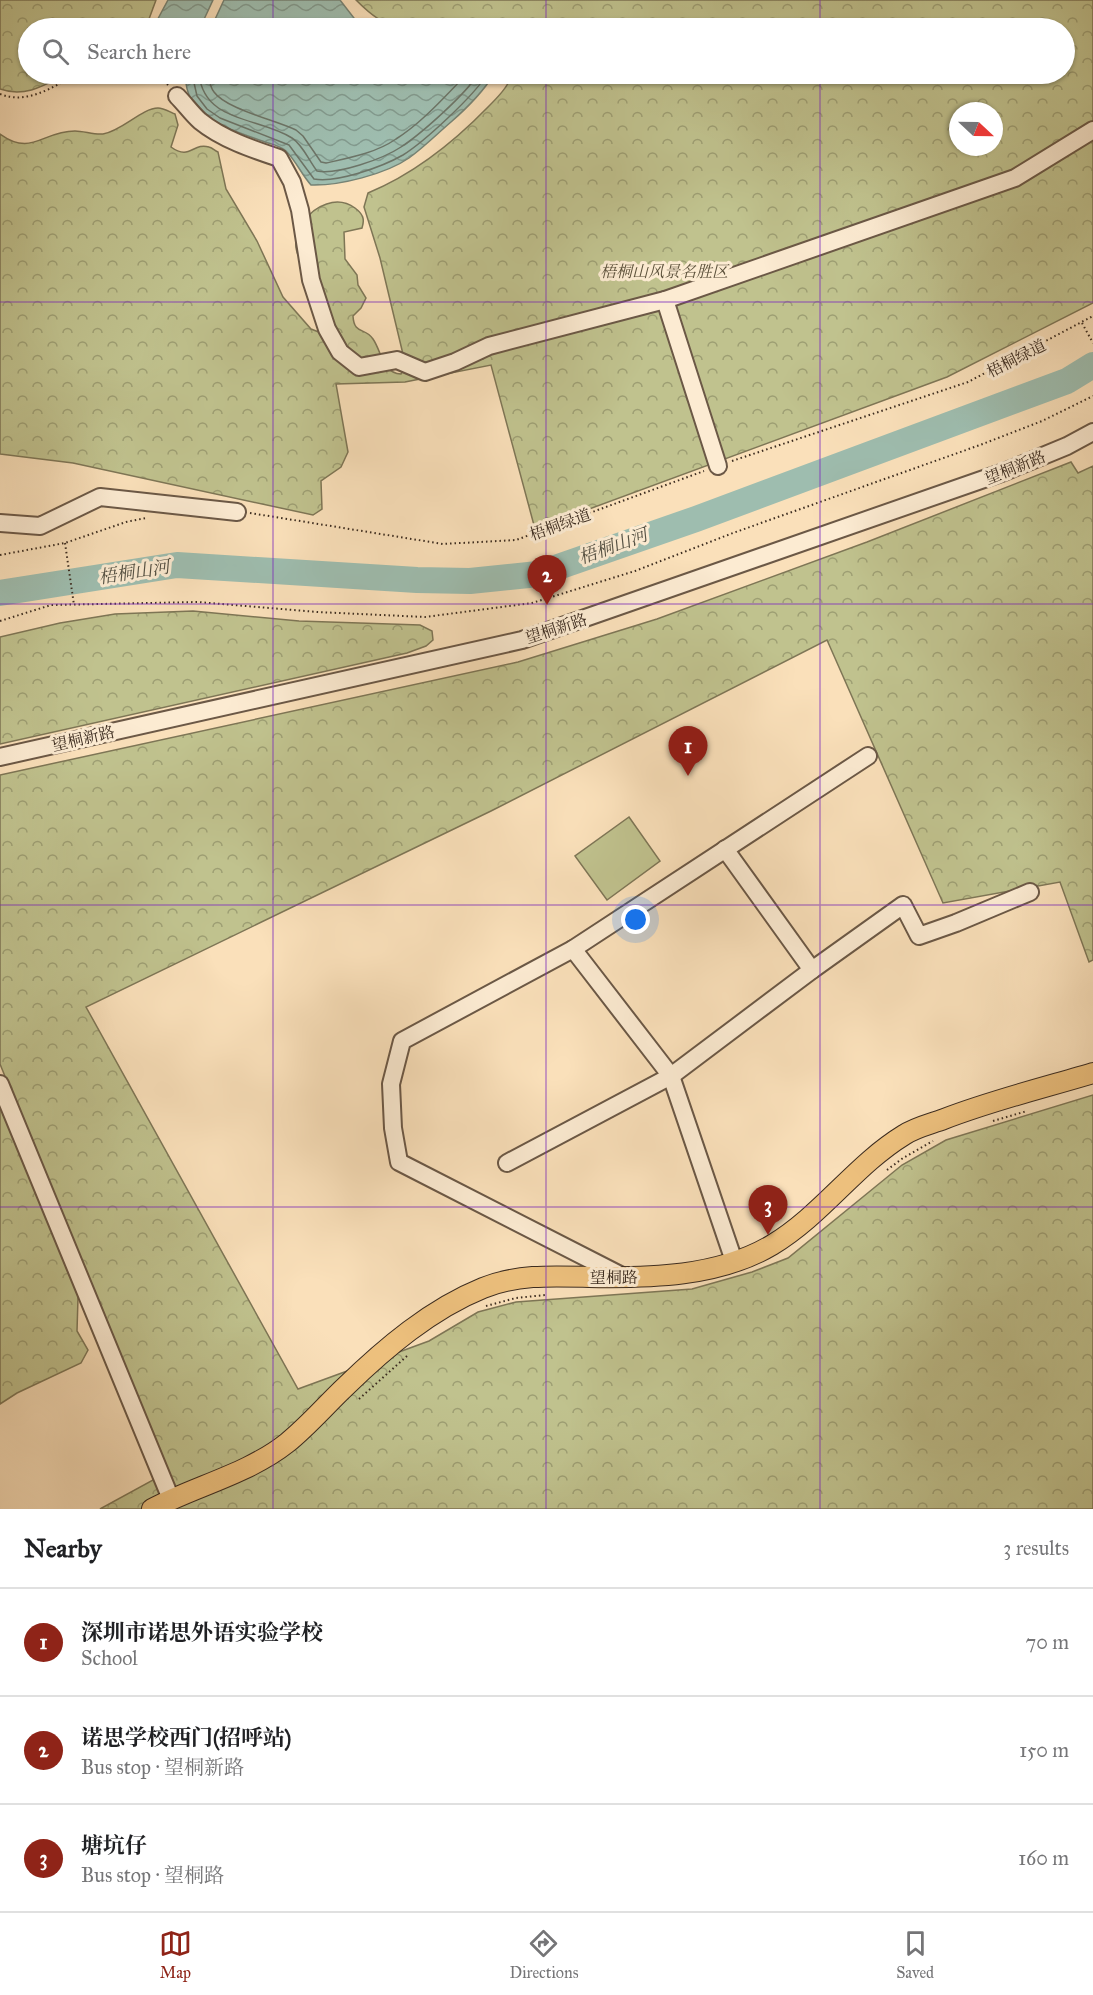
<!DOCTYPE html>
<html lang="en">
<head>
<meta charset="utf-8">
<style>
	body { margin:0; font-family:"IM FELL Great Primer","Noto Serif SC",serif; background:#f6f6f6; color:#202124 }
	.compass { position:absolute; left:949px; top:102px; width:54px; height:54px; border-radius:50%; background:#fff; box-shadow:0 2px 4px #0004; rotate:112deg }
	.you { position:absolute; left:636px; top:920px; width:21px; height:21px; margin:-15px; border:4px solid #fff; border-radius:50%; background:#1a73e8; box-shadow:0 0 0 9px #1a73e833 }
	.badge { display:grid; place-items:center; width:39px; height:39px; border-radius:50%; background:#8f2418; color:#fff; font-size:20px; font-weight:700 }
	.pin { position:absolute; translate:-50% -50px; filter:drop-shadow(0 2px 3px #0008) }
	.pin::after { content:''; position:absolute; top:32px; width:21px; height:18px; background:inherit; clip-path:polygon(0 0,100% 0,50% 100%) }
	.list { margin:0; padding:0; list-style:none }
	h2 { display:flex; justify-content:space-between; align-items:center; height:78px; margin:0; padding:0 24px; font-size:26px }
	h2 small { font-size:20px; font-weight:400; color:#757577 }
	.list li { display:grid; grid-template-columns:39px 1fr auto; gap:18px; align-items:center; box-sizing:border-box; height:108px; padding:0 24px; border-top:2px solid #e0e0e0 }
	.list b { display:block; font-size:22px; white-space:nowrap }
	.list p { margin:0; font-size:20px; white-space:nowrap; color:#757577 }
	.list em { font-size:20px; font-style:normal; color:#757577 }
	.icon { flex:none; width:33px; height:33px; fill:none; stroke:currentColor; stroke-width:2; stroke-linecap:round; stroke-linejoin:round }
	.map { position:relative; flex:none; width:1093px; height:1509px; overflow:hidden }
	.search { position:absolute; background:#fff; box-shadow:0 2px 4px #0004; left:18px; right:18px; top:18px; height:66px; display:flex; align-items:center; gap:15px; box-sizing:border-box; padding:0 21px; border-radius:33px; color:#757577; font-size:22px }
	.sheet { height:402px; background:#fff }
	nav { display:flex; justify-content:space-around; align-items:center; box-sizing:border-box; height:84px; border-top:2px solid #e0e0e0; background:#fff; font-size:16px; color:#757577 }
	nav a { display:grid; justify-items:center; gap:3px }
	nav .on { color:#8f2418 }
	.map>svg:first-child { display:block }
	.green { fill:#c0c28e; stroke:#7e7656; stroke-width:1.5 }
	.forest { fill:url(#forest-crowns); stroke:#7e7656; stroke-width:1.5; fill-rule:evenodd }
	.water { fill:url(#water-waves); stroke:#768375; stroke-width:1.5 }
	.lines { fill:none; stroke-linecap:round; stroke-linejoin:round }
	.shore { stroke:#6c7467; stroke-width:1.5 }
	.river { stroke:#9ebdaf; stroke-width:26 }
	.minor-casing { stroke:#6b5846; stroke-width:20 }
	.major-casing { stroke:#3b2b1f; stroke-width:22 }
	.path { stroke:#3b2b1f; stroke-width:2; stroke-dasharray:1.5 3; stroke-linecap:butt }
	.minor { stroke:#fcebd2; stroke-width:16 }
	.major { stroke:#edc07d; stroke-width:20 }
	.grid { fill:none; stroke:#7b2cbf; stroke-width:1.5; stroke-opacity:0.55 }
	.labels { text-anchor:middle; stroke-width:6; stroke-linejoin:round; paint-order:stroke }
	.park-label { font-size:16px; font-style:italic; fill:#5c513b; stroke:#fcebd2 }
	.street-label { font-size:16px; fill:#3b2b1f; stroke:#fcebd2 }
	.water-label { font-size:18px; font-style:italic; fill:#545043; stroke:#fcebd2 }
</style>
</head>
<body>
<div class="map">
<svg width="1093" height="1509" viewBox="0 0 1093 1509">
	<defs>
		<pattern id="forest-crowns" width="20" height="18" patternUnits="userSpaceOnUse" patternTransform="scale(1.5)"><rect width="20" height="18" fill="#c0c28e"/><path d="M2 6a3 3 0 1 1 6 0M12 15a3 3 0 1 1 6 0" fill="none" stroke="#9d9e73"/></pattern>
		<pattern id="water-waves" width="16" height="10" patternUnits="userSpaceOnUse" patternTransform="scale(1.5)"><rect width="16" height="10" fill="#9ebdaf"/><path d="M0 5q4-4 8 0t8 0" fill="none" stroke="#829a8e"/></pattern>
	</defs>
	<rect width="100%" height="100%" fill="#fae0ba"/>
	<filter id="stains"><feTurbulence type="fractalNoise" baseFrequency=".00333" numOctaves="4"/><feColorMatrix values="0 0 0 0 .2 0 0 0 0 .09 0 0 0 0 .02 0 0 0 .5 -.17"/></filter>
	<radialGradient id="worn" r=".72"><stop offset=".6" stop-color="#630" stop-opacity="0"/><stop offset="1" stop-color="#630" stop-opacity=".3"/></radialGradient>
	<!-- green -->
	<path class="green" d="M629,817L660,861L607,900L575,856Z"/>
	<!-- forest -->
	<g class="forest">
		<path d="M0,0H156L149,19L138,28H28V74H66C45,85 25,98 0,89Z"/>
		<path d="M356,0H1093V303L947,377L535,529L491,365L405,382L336,384L348,452L341,467L321,481L322,509L313,515L73,463L0,454V134C32,157 42,131 75,131C84,131 94,135 103,134C122,131 142,108 158,108C163,108 170,112 175,114L178,125L171,147C190,161 193,142 209,147C213,148 215,151 218,152L226,189L257,241L283,297L311,329L324,334L317,292L320,281L318,273C265,250 319,182 355,208C363,214 365,219 362,228L344,232L345,259L357,275L358,285L366,298L361,308L353,316C354,335 365,327 373,339C382,352 382,373 401,374C406,367 404,359 402,350L380,258L364,207L368,193C414,174 454,142 488,107C497,98 509,86 512,74H1064V28H403C381,23 372,16 356,0ZM958,111H994V147H958Z"/>
		<path d="M1071,462L1078,473L1093,466V960L1089,962L1060,882L943,903L827,640L491,811L86,1007L298,1389L429,1341L478,1312L516,1302L692,1289L752,1272L788,1258L902,1165L946,1140L1093,1095V1509H100L166,1473L0,1064V775L518,662L657,619L867,542Z"/>
		<path d="M193,611L299,621L420,625L432,631L433,640L426,646L407,653L0,744V637L60,623L115,614Z"/>
		<path d="M0,1091L82,1290L78,1298L77,1331L88,1350L81,1363L17,1393L0,1404Z"/>
	</g>
	<!-- water -->
	<g class="water">
		<path d="M168,0H213L200,28H153Z"/>
		<path d="M224,0H340L357,22L364,28H211Z"/>
		<path d="M186,74H494C483,92 467,108 451,122C437,134 424,147 409,158C386,174 339,186 311,185C302,175 296,161 286,151C281,146 271,144 265,142C233,130 182,117 186,74Z"/>
	</g>
	<g class="lines">
		<!-- shore -->
		<g class="shore">
			<path d="M192,74L197,96L207,109L220,118L289,145L314,179C337,183 382,167 403,155C424,142 475,95 487,74"/>
			<path d="M199,74C204,123 259,117 292,138C303,145 309,161 317,171C337,175 383,159 401,147C421,134 466,94 478,74"/>
			<path d="M208,74C209,80 210,87 214,92C226,109 275,120 296,130L303,136L321,162L326,163C349,158 376,153 396,139C423,122 445,96 467,74"/>
		</g>
		<!-- river -->
		<path class="river" d="M0,593L177,565L417,580L470,581L538,574L696,519L1067,381L1093,365"/>
		<!-- minor casing -->
		<g class="minor-casing">
			<g id="minor">
				<path d="M177,96C185,104 192,114 200,121C222,139 252,149 279,158L292,182L300,210L311,280L327,329L340,352L359,367L397,360L425,372L455,362L489,346L665,300L1015,178L1093,130"/>
				<path d="M665,300L718,466"/>
				<path d="M0,523L40,526L100,497L237,512"/>
				<path d="M0,757L522,640L1004,472L1067,446L1093,432"/>
				<path d="M725,849L812,970"/>
				<path d="M573,949L671,1076L734,1261"/>
				<path d="M0,1084L171,1499"/>
				<path d="M507,1163L671,1076L812,970L903,905L919,936L956,923L1030,892"/>
				<path d="M624,1277L399,1162L393,1128L391,1084L402,1041L573,949L868,756"/>
			</g>
		</g>
		<!-- major casing -->
		<g class="major-casing">
			<path id="major" d="M152,1509C195,1486 248,1474 287,1443C308,1426 325,1406 345,1387C385,1348 431,1309 483,1288C517,1274 554,1276 589,1277C650,1278 718,1277 772,1245C822,1215 855,1165 904,1135C916,1127 931,1124 944,1119C993,1100 1043,1088 1093,1073"/>
		</g>
		<!-- path -->
		<g class="path">
			<path d="M158,74L168,85"/>
			<path d="M0,94C27,105 53,87 77,74"/>
			<path d="M1082,323L1093,343"/>
			<path d="M732,461L968,382L1093,316"/>
			<path d="M250,513L443,544L516,540L704,471"/>
			<path d="M65,543L74,605"/>
			<path d="M0,555L65,543L126,522L146,518"/>
			<path d="M0,621L51,605L198,602L317,612L425,617L532,603L635,571L733,533L980,445L1042,421L1093,396"/>
			<path d="M993,1121L1027,1111"/>
			<path d="M887,1170L903,1158L933,1141"/>
			<path d="M486,1306L516,1298L545,1295"/>
			<path d="M359,1399L408,1355"/>
		</g>
		<!-- minor -->
		<use href="#minor" class="minor"/>
		<!-- major -->
		<use href="#major" class="major"/>
	</g>
	<!-- grid -->
	<path class="grid" d="M273,0V28M546,0V28M820,0V28M273,74V1509M546,74V1509M820,74V1509M0,302H1093M0,604H1093M0,905H1093M0,1207H1093"/>
	<g class="labels">
		<!-- park labels -->
		<g class="park-label">
			<text x="664" y="277">梧桐山风景名胜区</text>
		</g>
		<!-- street labels -->
		<g class="street-label">
			<text transform="translate(1016 358) rotate(-27)" y="6">梧桐绿道</text>
			<text transform="translate(1015 467) rotate(-22)" y="6">望桐新路</text>
			<text transform="translate(560 524) rotate(-20)" y="6">梧桐绿道</text>
			<text transform="translate(556 628) rotate(-18)" y="6">望桐新路</text>
			<text transform="translate(83 738) rotate(-13)" y="6">望桐新路</text>
			<text x="614" y="1283">望桐路</text>
		</g>
		<!-- water labels -->
		<g class="water-label">
			<text transform="translate(613 546) rotate(-20)" y="6">梧桐山河</text>
			<text transform="translate(134 572) rotate(-9)" y="6">梧桐山河</text>
		</g>
	</g>
	<rect width="100%" height="100%" filter="url(#stains)"/>
	<rect width="100%" height="100%" fill="url(#worn)"/>
</svg>
<svg class="compass" viewBox="-18 -18 36 36"><path d="M0-13l5 13h-10z" fill="#e53935"/><path d="M0 13l5-13h-10z" fill="#757577"/></svg>
<div class="you"></div>
<div class="pin badge" style="left:688px;top:776px">1</div>
<div class="pin badge" style="left:547px;top:605px">2</div>
<div class="pin badge" style="left:768px;top:1235px">3</div>
<div class="search"><svg class="icon" aria-label="search" viewBox="0 0 24 24"><circle cx="10" cy="10" r="6"/><path d="M15 15l6 6"/></svg>Search here</div>
</div>
<section class="sheet">
<h2>Nearby<small>3 results</small></h2>
<ul class="list">
<li><span class="badge">1</span><div><b>深圳市诺思外语实验学校</b><p>School</p></div><em>70 m</em></li>
<li><span class="badge">2</span><div><b>诺思学校西门(招呼站)</b><p>Bus stop · 望桐新路</p></div><em>150 m</em></li>
<li><span class="badge">3</span><div><b>塘坑仔</b><p>Bus stop · 望桐路</p></div><em>160 m</em></li>
</ul>
</section>
<nav>
<a class="on"><svg class="icon" aria-label="map" viewBox="0 0 24 24"><path d="M3 6l6-2 6 2 6-2v14l-6 2-6-2-6 2zM9 4v14M15 6v14"/></svg>Map</a>
<a><svg class="icon" aria-label="directions" viewBox="0 0 24 24"><path d="M12 3l9 9-9 9-9-9zM9 14v-3h6M13 9l2 2-2 2"/></svg>Directions</a>
<a><svg class="icon" aria-label="saved" viewBox="0 0 24 24"><path d="M7 4h10v16l-5-4-5 4z"/></svg>Saved</a>
</nav>
</body>
</html>
